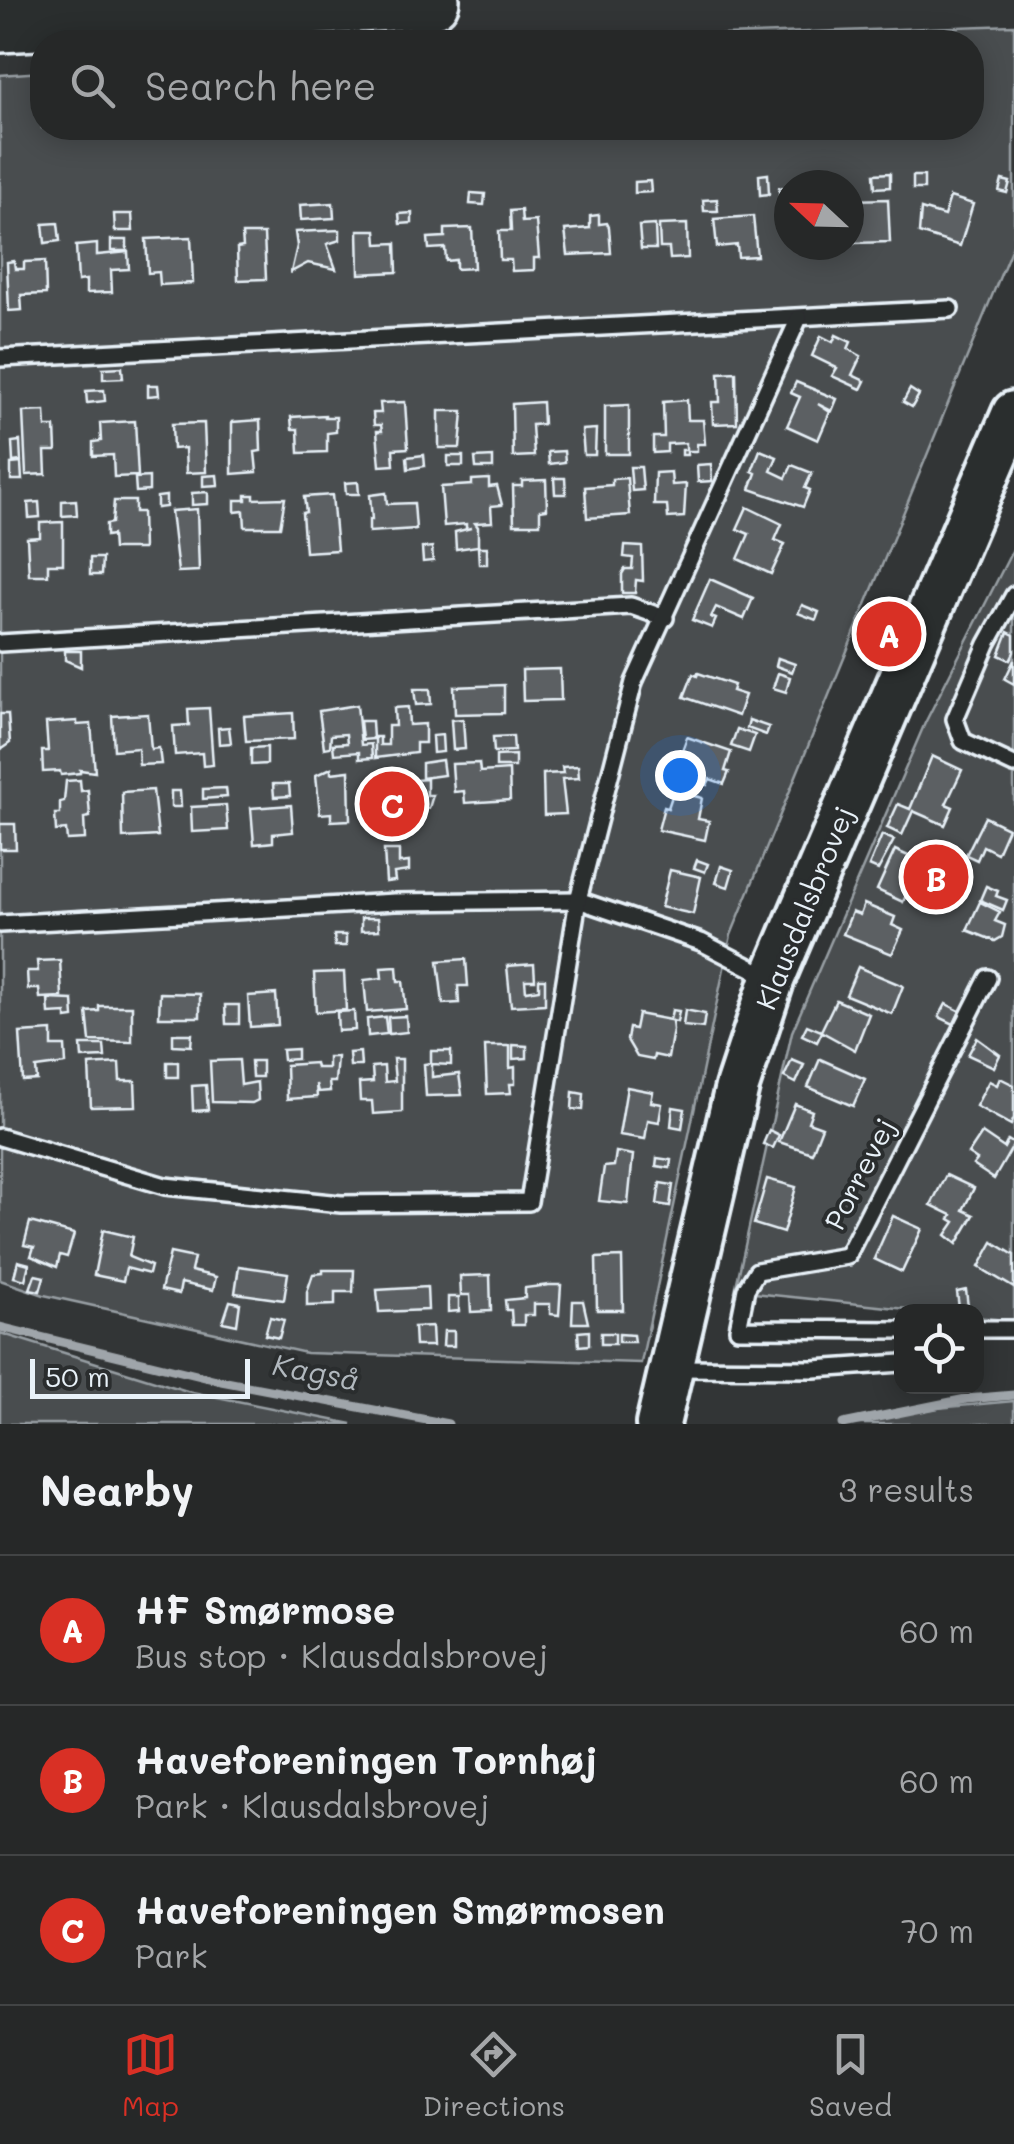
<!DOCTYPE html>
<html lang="en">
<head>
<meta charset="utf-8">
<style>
	body { margin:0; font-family:Mali,sans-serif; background:#2e3030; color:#f1f3f6 }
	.controls { position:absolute; right:30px; bottom:30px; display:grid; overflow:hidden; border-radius:20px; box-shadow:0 5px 25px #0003 }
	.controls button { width:90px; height:90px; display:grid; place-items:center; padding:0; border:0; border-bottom:2px solid #424445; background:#262828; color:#f1f3f6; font:50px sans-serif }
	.compass { position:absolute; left:774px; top:170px; width:90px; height:90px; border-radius:50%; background:#262828; box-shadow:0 5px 25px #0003; rotate:292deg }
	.scale { position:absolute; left:30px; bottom:25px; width:220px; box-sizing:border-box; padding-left:10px; border:5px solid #e8f1f8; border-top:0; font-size:28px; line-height:35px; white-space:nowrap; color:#e8f1f8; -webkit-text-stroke:8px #2a2d2e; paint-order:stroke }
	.you { position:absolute; left:680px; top:775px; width:35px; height:35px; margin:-25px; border:8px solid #fff; border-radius:50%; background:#1a73e8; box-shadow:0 0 0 15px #1a73e833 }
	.badge { display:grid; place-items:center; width:65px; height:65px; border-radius:50%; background:#d93025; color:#fff; font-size:32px; font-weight:700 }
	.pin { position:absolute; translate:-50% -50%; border:5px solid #fff; box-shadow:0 2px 10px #0006 }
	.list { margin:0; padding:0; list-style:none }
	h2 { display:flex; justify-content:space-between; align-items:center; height:130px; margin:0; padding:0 40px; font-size:42px }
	h2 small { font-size:32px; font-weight:400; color:#a4a6a8 }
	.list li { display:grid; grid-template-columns:65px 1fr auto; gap:30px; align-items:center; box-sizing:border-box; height:150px; padding:0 40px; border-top:2px solid #424445 }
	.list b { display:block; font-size:38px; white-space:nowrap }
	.list p { margin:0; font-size:32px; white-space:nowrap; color:#a4a6a8 }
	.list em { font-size:32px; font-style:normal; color:#a4a6a8 }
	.icon { flex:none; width:55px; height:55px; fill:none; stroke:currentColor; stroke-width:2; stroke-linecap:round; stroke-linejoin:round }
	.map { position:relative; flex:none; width:1014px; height:1424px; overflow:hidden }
	.search { position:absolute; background:#262828; box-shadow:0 5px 25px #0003; left:30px; right:30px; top:30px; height:110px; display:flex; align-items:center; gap:25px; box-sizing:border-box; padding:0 35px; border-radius:40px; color:#a4a6a8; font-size:38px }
	.sheet { height:580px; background:#262828 }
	nav { display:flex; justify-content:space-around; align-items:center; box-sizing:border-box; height:140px; border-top:2px solid #424445; background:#262828; font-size:28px; color:#a4a6a8 }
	nav a { display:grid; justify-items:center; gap:5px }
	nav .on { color:#d93025 }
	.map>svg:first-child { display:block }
	.green { fill:#494d4f; stroke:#989fa4; stroke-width:2.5; fill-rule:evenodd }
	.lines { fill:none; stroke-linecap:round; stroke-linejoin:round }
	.stream { stroke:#9fa5aa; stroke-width:9 }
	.building { fill:#5c6063; stroke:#e8f1f8; stroke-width:2.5 }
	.lane-casing { stroke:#e8f1f8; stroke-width:22 }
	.secondary-casing { stroke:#e8f1f8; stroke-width:50 }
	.highway-casing { stroke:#e8f1f8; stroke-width:62 }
	.lane { stroke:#2a2d2e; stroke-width:15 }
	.secondary { stroke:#2a2d2e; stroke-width:42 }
	.highway { stroke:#2a2d2e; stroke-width:55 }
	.labels { text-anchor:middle; stroke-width:8; stroke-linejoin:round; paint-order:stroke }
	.street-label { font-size:28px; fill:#e8f1f8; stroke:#2a2d2e }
	.water-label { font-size:30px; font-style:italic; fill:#b1b8be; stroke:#2a2d2e }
</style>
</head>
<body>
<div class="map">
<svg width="1014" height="1424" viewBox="0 0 1014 1424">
	<rect width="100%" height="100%" fill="#323536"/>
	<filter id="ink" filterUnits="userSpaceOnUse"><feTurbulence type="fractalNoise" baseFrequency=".01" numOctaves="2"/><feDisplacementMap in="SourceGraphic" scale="20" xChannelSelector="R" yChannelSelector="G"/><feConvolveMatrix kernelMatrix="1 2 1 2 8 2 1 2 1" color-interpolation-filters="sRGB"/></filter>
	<g filter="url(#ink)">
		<!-- green -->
		<g class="green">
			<path d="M1014,25V242L731,935L641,1363L306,1353L44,1295L0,1280V75L42,72V128H972V42H515ZM789,185H849V245H789Z"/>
			<path d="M1014,547V1321L977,1317L976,1312L926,1311L735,1291L792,1032L925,723Z"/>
			<path d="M0,1333L187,1391L352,1424H0Z"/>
			<path d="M1014,1401V1424H842L937,1408Z"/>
		</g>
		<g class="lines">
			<!-- stream -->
			<g class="stream">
				<path d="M0,1327L221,1381L448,1424"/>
				<path d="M843,1424L966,1399L1014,1395"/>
			</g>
		</g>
		<!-- building -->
		<g class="building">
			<path d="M838,172L839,184L821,185L820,174Z"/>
			<path d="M890,173V187L875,188L874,174Z"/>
			<path d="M768,174L769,194L760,195L759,175Z"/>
			<rect x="913" y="176" width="11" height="13"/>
			<path d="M1002,180L1010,182L1007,193L999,191Z"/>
			<path d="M650,181L651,192L635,193V182Z"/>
			<path d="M789,187V203L780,204L779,188Z"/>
			<path d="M471,193L485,194L484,205L470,204Z"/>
			<path d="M950,197L973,204L960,246L919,233L921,209L944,216Z"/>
			<path d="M717,199L718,211H704L703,200Z"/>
			<path d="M888,199L890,242L854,243L852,200Z"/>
			<path d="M333,203L334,218L301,220L300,205Z"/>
			<path d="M521,210L522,222L536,221L539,258H534V270L512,271L511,260H500L499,231H511L510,211Z"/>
			<path d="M412,213V223L400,224L399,214Z"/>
			<path d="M114,214H132L133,231H115Z"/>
			<path d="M599,215V224L607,223L609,227L611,253L568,255L565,230L590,228V216Z"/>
			<path d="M753,216L757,256L738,257L737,245L717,247L714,219Z"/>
			<path d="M789,217V235L781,236L780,218Z"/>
			<path d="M58,223L60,241L45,243L43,224Z"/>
			<path d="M687,224L688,258L670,259L669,248H660L659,225Z"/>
			<path d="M655,225L656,249H641L639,226Z"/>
			<path d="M472,228L474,268L456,269V260L446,261L445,248L429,249L428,238L445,237V229Z"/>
			<path d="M340,230V240L327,244L336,269L308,263L291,272L297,246L295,232Z"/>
			<path d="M358,230H376L377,244L396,243L397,272L359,274Z"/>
			<path d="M242,234H264L266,279L238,280L237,248L243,247Z"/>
			<path d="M191,237L193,283L160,285L159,272L148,273L146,239Z"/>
			<rect x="111" y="240" width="16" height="11"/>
			<path d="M97,244V255L128,252L129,269L111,270L112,292L86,293V280L78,281L76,246Z"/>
			<path d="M14,261L15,269H24V262L45,261L46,294L21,295L22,310L9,311L7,262Z"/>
			<path d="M836,335L851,342L848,349L861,356L852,375L865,381L861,389L832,376L837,368L812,356L821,336L833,342Z"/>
			<path d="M122,367L123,378L103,379V368Z"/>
			<path d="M736,372L737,423L713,424L712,402H720L719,373Z"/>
			<path d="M796,382L837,399L832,411L818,404L830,412L818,440L787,426L800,397L791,393Z"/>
			<path d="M148,385H158L159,395L148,396Z"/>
			<path d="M910,389L919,395L912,407L903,402Z"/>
			<path d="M104,390L105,401L87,403L86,391Z"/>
			<path d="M687,400L688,420H703L705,444H697V451H687V455H682V450H686V443L667,444V452L653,453V437H664L663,402Z"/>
			<path d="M405,402L408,448L393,449L394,465L380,466L377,431H382L381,425H374L373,413H381L380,403Z"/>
			<path d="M542,402L543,424L532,425L534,456L513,457L512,404Z"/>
			<path d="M629,405V454H605V406Z"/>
			<path d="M45,411L46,427H55L56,451H45L46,474L26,475L23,412Z"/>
			<path d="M439,411H463L460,448H439Z"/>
			<path d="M325,415V417H336V432L327,433V452L299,453L298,429H292L291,417Z"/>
			<path d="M260,420L261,451L255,452L257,472L232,474V422Z"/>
			<path d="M135,421L138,476L114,477L113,455L93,456V442L101,441L100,423Z"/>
			<path d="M204,423L206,472L186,473L185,448L173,449L172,424Z"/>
			<path d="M596,429L595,455H584L582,430Z"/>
			<path d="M20,441L21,461L13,462L12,442Z"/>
			<path d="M760,450L777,457L771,471L786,478L792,465L812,473L805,488L810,490L803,507L750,489L756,473L752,471Z"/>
			<path d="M564,451L565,462L549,464L548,452Z"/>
			<path d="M424,455L425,466L408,469L407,457Z"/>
			<rect x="448" y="456" width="15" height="10"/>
			<path d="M493,457V468H476L475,458Z"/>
			<path d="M21,463L22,480H11V464Z"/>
			<path d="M711,464L712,481L698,482L697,465Z"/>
			<path d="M630,467H641L643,490L632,491Z"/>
			<path d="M671,472L672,485L686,484L684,517L668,518L667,505H654L655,473Z"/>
			<path d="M217,475L218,485L203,486V476Z"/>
			<path d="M149,477V491L136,492L135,478Z"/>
			<path d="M554,478H565L566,494H555Z"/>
			<path d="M627,478L630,515L587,518L585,487L612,485V479Z"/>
			<path d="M489,479V487L497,486L502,505L491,506L492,522L475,523L478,527V546L456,549L455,532L471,528L466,529V524L444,526L441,487L472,485V480Z"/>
			<path d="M546,480L547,509L540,510V524H514L513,486H522V481Z"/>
			<path d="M358,482L359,494H346L345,483Z"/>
			<path d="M208,492V504L192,505V493Z"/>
			<path d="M386,493L387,504L414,503L416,529L369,532V520H372L370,495Z"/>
			<path d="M246,495H254V499L285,498L280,527H245L244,511L235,512V500H246Z"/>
			<path d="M332,495L337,550L305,552L302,513L306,512L304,497Z"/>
			<path d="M166,496V507L157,508V497Z"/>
			<path d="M76,500L77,515L62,516V501Z"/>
			<path d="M114,501H135V512H142L143,549H113L112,535L106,536V524L112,523Z"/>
			<path d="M39,502L40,517L29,518L28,503Z"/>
			<path d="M747,507L782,524L775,540L785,544L771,574L738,559L749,534L737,529Z"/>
			<path d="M197,509L199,571L178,572L171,511Z"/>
			<path d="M63,522V564H48V575H29L27,538L40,537V523Z"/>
			<path d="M625,546L642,547L643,581L636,580L635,593H622V574L625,569H632L633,558L624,557Z"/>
			<path d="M432,547L433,561L423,562L422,548Z"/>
			<path d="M478,547H487V564H479Z"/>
			<path d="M90,558H102L101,575H90Z"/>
			<path d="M710,579L753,598L744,619L716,607L711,617L716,619L712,628L692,620Z"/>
			<path d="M802,605L819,612L816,620L798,613Z"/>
			<path d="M1008,632L1014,635V652L1010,660L999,655Z"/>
			<path d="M65,651H81V667L65,660Z"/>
			<path d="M778,658L795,664L792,672L776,666Z"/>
			<path d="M1014,660V684L1005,679Z"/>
			<path d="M560,669L561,700L523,701L522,670Z"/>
			<path d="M698,673L734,685L732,691L745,695L738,716L684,697L693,674L697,676Z"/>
			<path d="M778,673L790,677L786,692L773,688Z"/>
			<path d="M504,685V713L455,714L454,687Z"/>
			<path d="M414,689H430L431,704L416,705Z"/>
			<path d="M357,705L361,745L371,744L372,758L359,759V752L334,754L333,744L347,743L346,734L331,735L330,747L324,748L319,711Z"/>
			<path d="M408,707L409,725L425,724V743H416V753L375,758V737H380V745H388V726H395L394,708Z"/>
			<path d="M209,708L213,765L203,766L202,753L175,755L173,726L189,725L188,709Z"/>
			<path d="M293,713L294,739L246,741L244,716Z"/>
			<path d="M0,714H8L10,743L0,750V779Z"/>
			<path d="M148,714L151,749L159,748L161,764L139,765L138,748L114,750L112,716Z"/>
			<path d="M463,719L465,749L453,750L451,720Z"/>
			<path d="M749,720L769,727L766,735L747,728Z"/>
			<path d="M77,721V725L91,724L95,772L80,770V773L61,775L60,771L43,772L42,751H48L46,723Z"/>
			<path d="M360,721H372L373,739L362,740Z"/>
			<path d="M229,727L231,743L219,744L218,728Z"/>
			<path d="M737,729L755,735L749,752L731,746Z"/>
			<path d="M442,735L443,752L433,753L432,736Z"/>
			<path d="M513,736L514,751L494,752L493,737Z"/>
			<path d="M687,737L731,752L725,771L729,772L724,784L710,779L707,785L685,777L687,771L676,767Z"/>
			<path d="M267,747V764L251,765V748Z"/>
			<path d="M515,755V767H496V756Z"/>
			<path d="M932,756L962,770L946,804L953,807L945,825L913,811L902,835L887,828L898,804L910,809Z"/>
			<path d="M442,760L444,775L422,778V763Z"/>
			<path d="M479,763L480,772L509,770L510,800L465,803L464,791L454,792L452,764Z"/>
			<path d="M578,766L579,778L562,779L566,814L544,815L543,774L563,773L562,767Z"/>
			<path d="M331,768V773L349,771L350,820L331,821V813L320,814L316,775Z"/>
			<path d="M404,771V781L427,779V795H433L429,808L396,810V801L390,802L388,772Z"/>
			<path d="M80,780L81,791L88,790L90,817L84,818L85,839L67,840L66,830L56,831L55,814H60V802L64,801L66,781Z"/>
			<path d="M273,784H289L290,796L274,797Z"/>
			<path d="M676,784L689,787L687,794L702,798L698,819L709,821L705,840L658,830L664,807L668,808Z"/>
			<path d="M226,788L227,797L203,799V789Z"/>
			<path d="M153,790L158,836L123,838L122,792Z"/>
			<path d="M171,791H180L181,807H171Z"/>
			<path d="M226,805L228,830L192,832L191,807Z"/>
			<path d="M291,805L293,832L273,834V842L254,844L251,808Z"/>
			<path d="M985,817L1008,828L997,853L983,846L977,860L966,855Z"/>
			<path d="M0,824H15L16,849H0Z"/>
			<path d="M882,835L894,840L878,870L869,866Z"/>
			<path d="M384,850H399V863L409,862V871L394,873L395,881L386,882Z"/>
			<path d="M895,850L937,869L930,885L914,878L903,902L877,890Z"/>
			<path d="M697,860L708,864L705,872L694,868Z"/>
			<path d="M721,866L733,870L728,887L716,883Z"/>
			<path d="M670,870L701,877L693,914L661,907Z"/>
			<path d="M986,886L998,891L996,896L1007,900L1003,910L980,900Z"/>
			<path d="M980,902L1000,912L995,921L1005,925L1002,937L995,941L967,930Z"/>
			<path d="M864,904L895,917L892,925L903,930L892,954L843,934L852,912L860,915Z"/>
			<path d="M361,918H378L379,930L361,931Z"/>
			<path d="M334,935H346V946H335Z"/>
			<path d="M466,959L468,986H458L459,1003L443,1004L438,961Z"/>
			<path d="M60,960L62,997L40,998L39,989H28L27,971H38L37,961Z"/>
			<path d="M534,964L535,980H525L526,991L539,989V979H545V1004L511,1006L507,966Z"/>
			<path d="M397,967L398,981H403L406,1009L367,1012L364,980L382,978L381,968Z"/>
			<path d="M858,967L903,986L892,1014L846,995Z"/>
			<path d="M344,972L346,1010L316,1012L314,973Z"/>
			<path d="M160,993L200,994V1017H159Z"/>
			<path d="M276,994L278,1025L250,1027L248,996Z"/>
			<path d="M48,999L73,1000L74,1018L66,1019V1013L49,1014Z"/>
			<path d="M836,1000L869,1014L855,1050L822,1032L817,1042L802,1035L807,1025L821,1031Z"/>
			<path d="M946,1004L960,1011L954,1024L939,1017Z"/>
			<path d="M225,1005H239V1024H226Z"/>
			<path d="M99,1006H132V1042L90,1041L87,1012L99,1011Z"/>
			<path d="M672,1010L679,1011L677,1022L672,1021L673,1030L668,1058L654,1055L653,1060L637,1057L627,1040L629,1028L635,1029L638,1014L670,1020Z"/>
			<path d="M685,1010L705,1014L703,1028L683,1026Z"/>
			<path d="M354,1011L355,1030L338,1031L337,1012Z"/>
			<path d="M406,1016L407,1032L389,1034L388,1017Z"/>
			<path d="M385,1017L387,1034L368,1036L367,1019Z"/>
			<path d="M52,1031V1046H65L66,1064L36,1068L37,1080L23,1081L20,1033Z"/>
			<path d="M173,1034H192L191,1046L173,1045Z"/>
			<path d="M977,1038L1000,1055L994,1067L968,1055Z"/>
			<path d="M81,1045H104L105,1057L82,1058Z"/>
			<path d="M513,1045L527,1046V1058L513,1059Z"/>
			<path d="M485,1046H510V1068L515,1067V1084H510L511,1093L487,1094Z"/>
			<path d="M297,1049V1059L283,1060L282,1050Z"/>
			<path d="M431,1051H451V1065L432,1064V1077L459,1074L462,1095L426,1096L424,1064L431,1063Z"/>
			<path d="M360,1052L361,1066H350L349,1053Z"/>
			<path d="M328,1057H337L335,1082H329L330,1091L318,1092L316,1084L317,1097L287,1099L286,1065L315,1063L316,1068H328Z"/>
			<path d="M393,1059H402V1112L373,1114L372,1101H360L359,1083L373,1082L372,1067L384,1066L385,1082L395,1081Z"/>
			<path d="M820,1059L865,1079L853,1106L808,1087Z"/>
			<path d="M239,1060L241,1085L257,1082L258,1100L252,1103L212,1102L210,1061Z"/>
			<path d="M792,1060L804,1065L796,1083L784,1077Z"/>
			<path d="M251,1061H262V1077H252Z"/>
			<rect x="167" y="1062" width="11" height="15"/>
			<path d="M119,1063L120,1081H135L136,1106L91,1107L89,1065Z"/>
			<path d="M1000,1078L1014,1085V1118L1011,1125L976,1106L989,1081L997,1085Z"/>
			<path d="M206,1085L208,1110L193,1111L192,1086Z"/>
			<path d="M627,1087L653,1092L651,1102L662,1104L659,1122L648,1120L645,1139L619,1135Z"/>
			<path d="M573,1092L584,1094L583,1110L572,1109Z"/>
			<path d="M795,1104L812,1111L808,1122L822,1127L812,1153L779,1142Z"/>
			<path d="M673,1107L685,1109L682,1128L671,1126Z"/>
			<path d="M769,1130L779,1135L773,1148L763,1144Z"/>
			<path d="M982,1133L1004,1148L1008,1140L1014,1144L994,1179L973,1165L977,1160L968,1154Z"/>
			<path d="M616,1152L633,1155L628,1204L599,1201L604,1167L614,1166Z"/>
			<path d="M657,1158L671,1160L670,1168L656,1166Z"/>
			<path d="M946,1175L974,1188L963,1210L974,1215L957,1244L946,1235L955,1222L950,1219L952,1215L931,1205Z"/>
			<path d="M767,1179L796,1187L783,1233L754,1224Z"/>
			<path d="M660,1183L673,1185L670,1206L657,1204Z"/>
			<path d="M893,1216L922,1229L902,1272L874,1259Z"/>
			<path d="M30,1222L74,1234L67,1257L60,1255L57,1267L31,1256L34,1247L24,1245Z"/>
			<path d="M103,1230L133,1237L129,1257L151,1266L149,1274L126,1268L123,1281L94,1275Z"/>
			<path d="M993,1242L1014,1255V1288L979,1267Z"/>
			<path d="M170,1253L194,1258L191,1271L216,1277L213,1290L181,1283L179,1294L161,1290Z"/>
			<path d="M622,1257L623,1310H597L596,1258Z"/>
			<path d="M18,1261L29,1264L25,1280L14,1277Z"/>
			<path d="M239,1266L288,1273L284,1300L235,1293Z"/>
			<path d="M323,1270H354L353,1292H335V1305L307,1306V1292L313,1274L323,1273Z"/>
			<path d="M35,1275L44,1277L40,1291L30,1289Z"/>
			<path d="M490,1275L491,1311L471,1312L470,1295H461L460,1276Z"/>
			<path d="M549,1285H561L559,1315L550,1314V1304H534V1315H524V1325H512L511,1310H506L505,1300L525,1298V1288Z"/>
			<path d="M427,1287L428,1310L379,1312L377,1290Z"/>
			<path d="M966,1290L968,1307L959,1308L957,1292Z"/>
			<path d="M448,1297H459V1311L448,1312Z"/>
			<path d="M230,1301L240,1303L237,1325L223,1322Z"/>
			<path d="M573,1301H583L588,1323H572Z"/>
			<path d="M270,1317L284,1320L279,1338L265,1335Z"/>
			<path d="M432,1326L433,1346H415L414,1327Z"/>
			<path d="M444,1331H454V1346H443Z"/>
			<path d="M589,1331V1345L579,1346L578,1332Z"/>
			<rect x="601" y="1333" width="14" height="11"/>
			<path d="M619,1334L633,1335L634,1342H619Z"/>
		</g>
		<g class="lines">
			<!-- lane casing -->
			<g class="lane-casing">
				<g id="lane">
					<path d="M0,358L950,309"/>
					<path d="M1014,595L987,644L955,719L963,741L1014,765"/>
					<path d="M0,643L631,606L665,618"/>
					<path d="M0,924L395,902L578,900L701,942L769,977"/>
					<path d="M0,1137L165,1186L341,1204L529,1202L578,900L634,682L799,318"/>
					<path d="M976,1329H1014"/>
					<path d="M902,1330L738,1329L746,1289L757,1271L847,1256L988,978"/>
					<path d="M676,1368L814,1369L902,1363"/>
				</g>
			</g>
			<!-- secondary casing -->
			<g class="secondary-casing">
				<path id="secondary" d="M658,1424L737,1087L773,978L1014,413"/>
			</g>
			<!-- highway casing -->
			<g class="highway-casing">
				<path id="highway" d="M0,24L431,0"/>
			</g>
			<!-- lane -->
			<use href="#lane" class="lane"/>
			<!-- secondary -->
			<use href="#secondary" class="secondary"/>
			<!-- highway -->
			<use href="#highway" class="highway"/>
		</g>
	</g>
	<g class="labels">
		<!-- street labels -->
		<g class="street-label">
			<text transform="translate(805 908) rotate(-68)" y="10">Klausdalsbrovej</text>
			<text transform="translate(860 1174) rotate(-63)" y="10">Porrevej</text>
		</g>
		<!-- water labels -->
		<g class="water-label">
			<text transform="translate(316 1373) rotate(11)" y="10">Kagså</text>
		</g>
	</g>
</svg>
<div class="controls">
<button><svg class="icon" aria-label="locate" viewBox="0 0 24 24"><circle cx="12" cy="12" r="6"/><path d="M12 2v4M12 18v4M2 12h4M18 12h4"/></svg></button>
</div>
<svg class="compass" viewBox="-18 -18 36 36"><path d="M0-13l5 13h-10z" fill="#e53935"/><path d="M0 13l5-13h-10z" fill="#a4a6a8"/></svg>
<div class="scale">50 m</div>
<div class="you"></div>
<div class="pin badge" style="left:889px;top:634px">A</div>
<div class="pin badge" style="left:936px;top:877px">B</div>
<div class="pin badge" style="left:392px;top:804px">C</div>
<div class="search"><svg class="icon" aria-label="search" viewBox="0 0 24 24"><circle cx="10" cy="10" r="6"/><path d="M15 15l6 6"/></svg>Search here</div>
</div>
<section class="sheet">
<h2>Nearby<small>3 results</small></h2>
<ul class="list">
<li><span class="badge">A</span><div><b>HF Smørmose</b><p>Bus stop · Klausdalsbrovej</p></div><em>60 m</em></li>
<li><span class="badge">B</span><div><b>Haveforeningen Tornhøj</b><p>Park · Klausdalsbrovej</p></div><em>60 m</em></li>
<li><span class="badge">C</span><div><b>Haveforeningen Smørmosen</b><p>Park</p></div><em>70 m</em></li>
</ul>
</section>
<nav>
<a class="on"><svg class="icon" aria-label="map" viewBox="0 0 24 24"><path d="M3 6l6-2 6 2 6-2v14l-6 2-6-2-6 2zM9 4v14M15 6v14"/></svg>Map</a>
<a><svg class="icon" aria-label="directions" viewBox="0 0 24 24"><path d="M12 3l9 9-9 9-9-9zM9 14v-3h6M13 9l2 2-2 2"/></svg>Directions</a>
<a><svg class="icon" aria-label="saved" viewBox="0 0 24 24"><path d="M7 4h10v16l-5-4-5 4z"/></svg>Saved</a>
</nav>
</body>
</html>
